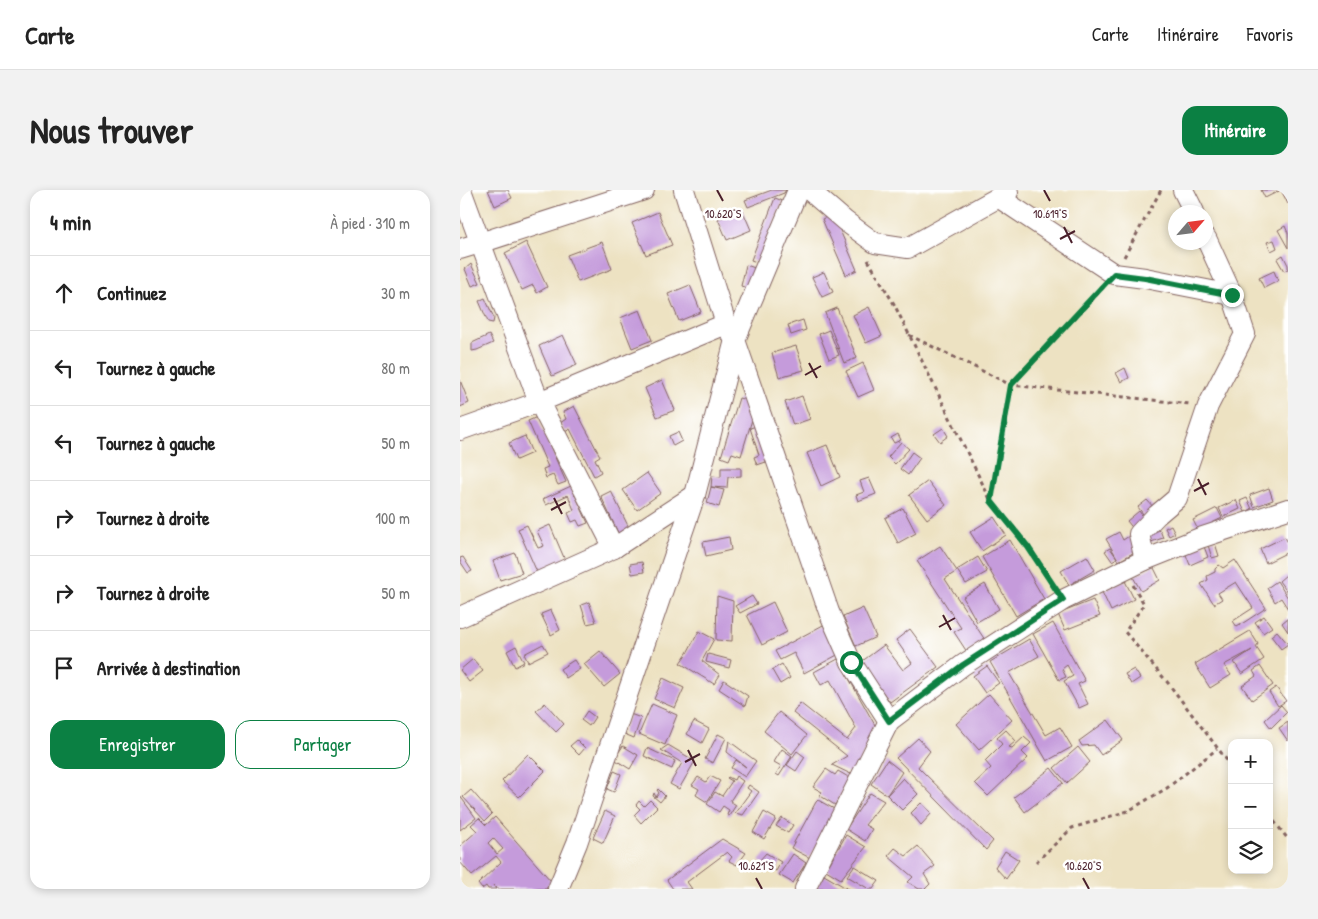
<!DOCTYPE html>
<html lang="fr">
<head>
<meta charset="utf-8">
<style>
	body { margin:0; font-family:"Patrick Hand",sans-serif; background:#f2f2f2; color:#222 }
	.controls { position:absolute; right:15px; bottom:15px; display:grid; overflow:hidden; border-radius:10px; box-shadow:0 2px 8px #0003 }
	.controls button { width:45px; height:45px; display:grid; place-items:center; padding:0; border:0; border-bottom:1px solid #e0e0e0; background:#fff; color:#222; font:25px sans-serif }
	.compass { position:absolute; left:708px; top:15px; width:45px; height:45px; border-radius:50%; background:#fff; box-shadow:0 2px 8px #0003; rotate:62deg }
	.stop { position:absolute; width:15px; height:15px; margin:-11px; border:4px solid #0b8043; border-radius:50%; background:#fff }
	.stop.end { background:#0b8043; border-color:#fff; box-shadow:0 1px 5px #0008 }
	.list { margin:0; padding:0; list-style:none }
	h2 { display:flex; justify-content:space-between; align-items:center; height:65px; margin:0; padding:0 20px; font-size:21px }
	h2 small { font-size:16px; font-weight:400; color:#767676 }
	.list li { display:grid; grid-template-columns:32px 1fr auto; gap:15px; align-items:center; box-sizing:border-box; height:75px; padding:0 20px; border-top:1px solid #e0e0e0 }
	.list b { display:block; font-size:19px; white-space:nowrap }
	.list em { font-size:16px; font-style:normal; color:#767676 }
	.actions { display:flex; gap:10px; padding:15px 20px }
	.actions a { flex:1; padding:11px 0; border:1px solid #0b8043; border-radius:15px; text-align:center; font-size:18px; color:#0b8043 }
	.actions .main { background:#0b8043; color:#fff }
	.icon { flex:none; width:28px; height:28px; fill:none; stroke:currentColor; stroke-width:2; stroke-linecap:round; stroke-linejoin:round }
	.map { position:relative; flex:none; width:828px; height:699px; overflow:hidden; border-radius:15px }
	header { display:flex; align-items:center; gap:30px; box-sizing:border-box; height:70px; padding:0 25px; background:#fff; border-bottom:1px solid #e0e0e0 }
	header strong { font-size:24px }
	nav { display:flex; gap:28px; margin-inline-start:auto; font-size:18px }
	.intro { display:flex; align-items:center; justify-content:space-between; box-sizing:border-box; height:120px; padding:0 30px }
	h1 { margin:0; font-size:35px }
	.button { padding:12px 22px; border-radius:15px; background:#0b8043; color:#fff; font-size:18px; font-weight:700 }
	main { display:flex; gap:30px; padding:0 30px }
	aside { flex:1; background:#fff; border-radius:15px; box-shadow:0 2px 8px #0003 }
	.map>svg:first-child { display:block }
	.building { fill:#c59bdb; fill-rule:evenodd }
	.lines { fill:none; stroke-linecap:round; stroke-linejoin:round }
	.minor-casing { stroke:#836360; stroke-width:22 }
	.path { stroke:#836360; stroke-width:3; stroke-dasharray:4 4; stroke-linecap:butt }
	.minor { stroke:#fff; stroke-width:20 }
	.route { stroke:#0b8043; stroke-width:6 }
	.ticks { fill:none; stroke:#4a1f2b; stroke-width:2 }
	.ticks-label { font-size:12px; text-anchor:middle; fill:#4a1f2b; stroke:#fff; stroke-width:5; stroke-linejoin:round; paint-order:stroke }
</style>
</head>
<body>
<header>
<strong>Carte</strong>
<nav><a>Carte</a><a>Itinéraire</a><a>Favoris</a></nav>
</header>
<div class="intro"><h1>Nous trouver</h1><a class="button">Itinéraire</a></div>
<main>
<aside>
<h2>4 min<small>À pied · 310 m</small></h2>
<ul class="list">
<li><svg class="icon" aria-label="ahead" viewBox="0 0 24 24"><path d="M12 20V5M6 11l6-6 6 6"/></svg><div><b>Continuez</b></div><em>30 m</em></li>
<li><svg class="icon" aria-label="left" viewBox="0 0 24 24"><path d="M17 20v-9H6M10 6l-5 5 5 5"/></svg><div><b>Tournez à gauche</b></div><em>80 m</em></li>
<li><svg class="icon" aria-label="left" viewBox="0 0 24 24"><path d="M17 20v-9H6M10 6l-5 5 5 5"/></svg><div><b>Tournez à gauche</b></div><em>50 m</em></li>
<li><svg class="icon" aria-label="right" viewBox="0 0 24 24"><path d="M7 20v-9h11M14 6l5 5-5 5"/></svg><div><b>Tournez à droite</b></div><em>100 m</em></li>
<li><svg class="icon" aria-label="right" viewBox="0 0 24 24"><path d="M7 20v-9h11M14 6l5 5-5 5"/></svg><div><b>Tournez à droite</b></div><em>50 m</em></li>
<li><svg class="icon" aria-label="arrive" viewBox="0 0 24 24"><path d="M6 21V4h12l-3 4 3 4H6"/></svg><div><b>Arrivée à destination</b></div></li>
</ul>
<div class="actions"><a class="main">Enregistrer</a><a>Partager</a></div>
</aside>
<div class="map">
<svg width="828" height="699" viewBox="0 0 828 699">
	<rect width="100%" height="100%" fill="#fff"/>
	<filter id="ink" filterUnits="userSpaceOnUse"><feTurbulence type="fractalNoise" baseFrequency=".02" numOctaves="2"/><feDisplacementMap in="SourceGraphic" scale="10" xChannelSelector="R" yChannelSelector="G"/><feConvolveMatrix kernelMatrix="1 2 1 2 8 2 1 2 1" color-interpolation-filters="sRGB"/></filter>
	<filter id="wash" filterUnits="userSpaceOnUse"><feTurbulence type="fractalNoise" baseFrequency=".0096" numOctaves="4" result="noise"/><feDisplacementMap in="SourceGraphic" scale="20" xChannelSelector="R" yChannelSelector="G"/><feGaussianBlur stdDeviation="1.12" result="paint"/><feColorMatrix in="noise" values="0 0 0 0 0 0 0 0 0 0 0 0 0 0 0 0 0 1.4 0 .05"/><feComposite in="paint" operator="in"/></filter>
	<g filter="url(#wash)">
		<rect width="100%" height="100%" fill="#ede2c2"/>
		<g id="blocks">
			<!-- building -->
			<g class="building">
				<path d="M28,0H48L52,8L35,16Z"/>
				<path d="M312,0H326L324,3L288,17L285,10Z"/>
				<path d="M801,0H828V14L821,0L805,8Z"/>
				<path d="M315,8L323,11L299,73L291,70Z"/>
				<path d="M282,19L291,40L267,50L258,29Z"/>
				<path d="M198,22L212,55L186,65L172,33Z"/>
				<path d="M373,24L397,80L386,85L362,29Z"/>
				<path d="M825,36L828,43V58L818,40Z"/>
				<path d="M814,50L817,58L811,61L807,52Z"/>
				<path d="M66,52L87,97L77,103L73,95L62,100L45,63Z"/>
				<path d="M142,52L152,79L118,92L107,65Z"/>
				<path d="M823,65L828,75V79L824,81L817,69Z"/>
				<path d="M11,74L20,93L12,96L5,79Z"/>
				<path d="M286,75L295,78L290,99L281,96Z"/>
				<path d="M814,81L818,91L804,98L799,88Z"/>
				<path d="M364,82L373,102L362,107L352,87Z"/>
				<path d="M230,95L241,122L219,131L208,104Z"/>
				<path d="M25,108L34,128L33,133L28,132L19,111Z"/>
				<path d="M409,117L422,146L406,153L393,125Z"/>
				<path d="M377,118L397,168L384,173L365,123Z"/>
				<path d="M180,120L192,150L172,158L160,128Z"/>
				<path d="M343,130L346,140L331,145L328,135Z"/>
				<path d="M369,140L379,165L369,169L359,144Z"/>
				<path d="M29,145L33,153L17,160L12,161V153Z"/>
				<path d="M103,145L117,175L92,186L79,156Z"/>
				<path d="M336,156L344,180L319,187L312,163Z"/>
				<path d="M403,173L414,200L398,207L386,181Z"/>
				<path d="M665,178L669,188L661,192L656,183Z"/>
				<path d="M0,190L9,213L0,217Z"/>
				<path d="M202,190L215,220L197,227L185,198Z"/>
				<path d="M342,206L350,229L333,235L325,212Z"/>
				<path d="M279,208L297,213L281,266L272,263L269,270L261,267Z"/>
				<path d="M114,216L140,266L135,269L141,282L134,286L110,239L105,242L100,233L106,229L103,222Z"/>
				<path d="M77,227L106,292L98,295L93,285L86,288L83,279L88,277L68,231Z"/>
				<path d="M300,235L312,270L297,275L294,267L299,265L290,238Z"/>
				<path d="M483,238L488,246L480,252L474,244Z"/>
				<path d="M218,242L222,251L213,256L209,246Z"/>
				<path d="M438,244L441,250L434,253L431,248Z"/>
				<path d="M65,246L72,263L56,270L49,253Z"/>
				<path d="M441,252L449,259L435,274L428,267Z"/>
				<path d="M367,255L380,287L361,296L347,263Z"/>
				<path d="M452,262L460,268L448,285L440,279Z"/>
				<path d="M261,278H281V286L268,287L267,298L251,297L252,286L261,287Z"/>
				<path d="M187,283L201,303L177,320L163,300Z"/>
				<path d="M409,288L416,304L398,311L396,305L404,302L400,291Z"/>
				<path d="M468,291L486,315L467,329L449,305Z"/>
				<path d="M111,296L128,333L120,336L117,330L112,332L108,323L114,320L108,305L86,315L83,309Z"/>
				<path d="M251,297L264,300L259,317L247,313Z"/>
				<path d="M809,298L813,310L794,317L790,305Z"/>
				<path d="M151,301L171,342L160,347L141,306Z"/>
				<path d="M787,308L792,319L785,322L780,311Z"/>
				<path d="M687,310L695,319L685,327L678,317Z"/>
				<path d="M776,310L780,319L763,327L759,318Z"/>
				<path d="M443,318L456,343L438,353L425,328Z"/>
				<path d="M757,318L762,328L738,340L733,330Z"/>
				<path d="M679,321L687,332L675,341L667,331Z"/>
				<path d="M534,327L546,345L522,361L510,342Z"/>
				<path d="M67,335L78,358L84,356L77,341L90,335L105,370L77,382L58,339Z"/>
				<path d="M711,335L715,343L709,346L705,338Z"/>
				<path d="M700,340L703,348L688,353L685,345Z"/>
				<path d="M659,342L663,350L669,346L678,360L659,371L646,349Z"/>
				<path d="M269,347L271,360L246,366L243,352Z"/>
				<path d="M825,347L828,353V362L806,373L800,359Z"/>
				<path d="M550,350L584,409L556,426L522,367Z"/>
				<path d="M754,350L759,366L752,368L747,352Z"/>
				<path d="M743,354L748,367L730,375L725,362Z"/>
				<path d="M480,356L497,381L485,389L525,450L507,462L494,442L501,438L457,371Z"/>
				<path d="M650,358L657,368L652,371L645,361Z"/>
				<path d="M55,363L62,383L40,390L33,371Z"/>
				<path d="M627,366L635,380L609,395L601,381Z"/>
				<path d="M3,367L12,381L8,383L0,371V368Z"/>
				<path d="M518,367L527,382L506,394L497,380Z"/>
				<path d="M775,370L806,418L777,437L773,431L793,418L776,392L758,403L762,409L754,414L741,394L748,390L747,386L755,382V379L759,375L763,378Z"/>
				<path d="M182,372L184,382L172,384L170,374Z"/>
				<path d="M693,376L700,390L681,401L673,387Z"/>
				<path d="M826,385L828,387V403L819,391Z"/>
				<path d="M665,391L674,409L651,421L642,402Z"/>
				<path d="M817,391L828,408V419L821,408L815,412L807,398Z"/>
				<path d="M525,394L539,419L517,432L503,407Z"/>
				<path d="M257,406L273,411L272,451L256,450Z"/>
				<path d="M292,406L297,414L280,423L275,416Z"/>
				<path d="M633,410L640,426L605,440L598,424Z"/>
				<path d="M129,412L136,432L127,434L121,415Z"/>
				<path d="M313,412L327,442L302,455L287,425Z"/>
				<path d="M403,418L416,447L396,456L383,427Z"/>
				<path d="M91,420L100,440L91,445L81,424Z"/>
				<path d="M804,426L812,437L803,443L795,432Z"/>
				<path d="M828,428V442L822,433Z"/>
				<path d="M593,433L625,491L618,494L628,514L619,518L604,491L613,486L607,475L602,479L606,487L599,490L573,444Z"/>
				<path d="M365,434L381,463L344,483L334,463L320,470L315,461Z"/>
				<path d="M450,439L478,477L430,512L401,472L424,455L443,480L452,473L436,450Z"/>
				<path d="M239,441L254,449L242,471L260,485L254,494L220,473L227,463Z"/>
				<path d="M790,441L798,454L796,457L804,469L782,484L774,472L792,460L764,475L771,485L750,498L735,474Z"/>
				<path d="M817,441L828,454L821,459L811,446Z"/>
				<path d="M569,449L579,466L549,483L586,545L600,537L612,557L587,571L530,472Z"/>
				<path d="M83,454L88,462L68,472L64,464Z"/>
				<path d="M56,456L64,472L55,477L47,461Z"/>
				<path d="M140,461L160,484L144,497L124,474Z"/>
				<path d="M248,464L271,470L269,478L246,472Z"/>
				<path d="M13,469L23,481L9,492L0,480Z"/>
				<path d="M378,469L416,537L393,585L372,575L387,566L333,523L340,513L387,550L396,538L370,490L361,495L354,482Z"/>
				<path d="M114,470L120,479L106,488L100,479Z"/>
				<path d="M322,474L330,488L320,494L312,480Z"/>
				<path d="M527,476L539,493L525,503L513,486Z"/>
				<path d="M800,476L813,495L792,510L782,496L796,486L793,481Z"/>
				<path d="M674,479L680,488L671,494L665,484Z"/>
				<path d="M203,488L224,498L215,518L194,509Z"/>
				<path d="M264,490L288,506L285,516L259,499Z"/>
				<path d="M816,497L826,511L818,516L809,502Z"/>
				<path d="M529,504L552,530L519,560L496,534Z"/>
				<path d="M85,513L104,534L96,542L76,521Z"/>
				<path d="M192,514L217,525L205,555L179,544Z"/>
				<path d="M821,515L827,522L811,538L805,530Z"/>
				<path d="M127,521L135,527L129,536L121,530Z"/>
				<path d="M319,522L347,545L332,564L304,541Z"/>
				<path d="M170,524L181,528L174,548L162,543Z"/>
				<path d="M648,530L663,550L641,565L634,555L622,556L619,551Z"/>
				<path d="M234,531L249,539L242,553L227,544Z"/>
				<path d="M828,532V551L819,538Z"/>
				<path d="M546,540L556,551L549,557L552,558L564,547L571,553L562,562L568,568L528,606L515,593L531,578L525,571L542,554L537,548Z"/>
				<path d="M258,544L266,548L253,573L245,569Z"/>
				<path d="M458,548L470,561L458,577L533,651L526,660L436,568Z"/>
				<path d="M117,550L125,558L119,565L110,556Z"/>
				<path d="M269,551L296,571L285,587L271,578L276,570L286,577L267,562Z"/>
				<path d="M208,555L235,571L219,599L210,594L222,573L201,560Z"/>
				<path d="M163,556L178,565L170,579L154,569Z"/>
				<path d="M618,557L630,572L607,593L594,578Z"/>
				<path d="M187,558L215,571L212,579L184,566Z"/>
				<path d="M322,559L332,566L319,586L316,584L321,576L314,572Z"/>
				<path d="M337,561L345,567L336,581L327,575Z"/>
				<path d="M68,564L85,581L59,607L42,591Z"/>
				<path d="M427,570L442,582L427,605L411,594Z"/>
				<path d="M591,578L603,593L565,622L554,607Z"/>
				<path d="M366,579L375,585L378,581L390,588L375,615L359,605L362,602L353,597Z"/>
				<path d="M154,581L161,584L154,602L147,599Z"/>
				<path d="M250,586L260,591L247,612L236,605L239,599L232,595L238,587L246,592Z"/>
				<path d="M276,586L283,591L270,611L276,615L269,626L267,625L269,620L263,616L259,622L247,614L255,602L262,606L272,591L267,588L268,587L274,590Z"/>
				<path d="M443,588L458,604L442,620L427,605Z"/>
				<path d="M289,595L299,602L283,625L275,623L291,601L287,598Z"/>
				<path d="M198,599L205,606L200,612L193,606L194,603L196,607L199,603L197,600Z"/>
				<path d="M11,600L32,624L25,631L3,607Z"/>
				<path d="M410,603L424,611L405,635L412,639L405,651L386,639Z"/>
				<path d="M0,606L16,628L0,640Z"/>
				<path d="M190,610L197,617L181,633L174,625L180,619L176,615L179,611L184,616Z"/>
				<path d="M358,610L376,620L350,668L331,658L356,612Z"/>
				<path d="M461,613L472,623L461,635L451,623Z"/>
				<path d="M145,621L155,626L143,653L133,648Z"/>
				<path d="M304,622L316,629L304,649L293,642Z"/>
				<path d="M35,627L91,691L86,699H37L33,695L36,699H28L26,696L22,699L18,694L41,672L36,666L12,686L0,672V656L17,641L11,635L19,628L26,635ZM33,648L43,659L37,664L28,653Z"/>
				<path d="M322,628L333,635L328,643L316,636Z"/>
				<path d="M386,645L406,657L381,689L366,680Z"/>
				<path d="M262,649L286,663L277,675L269,671L272,667L267,662L227,692L232,699H213L207,690Z"/>
				<path d="M458,656L475,676L464,684L470,694L465,699H459L448,692L453,687L428,666L435,658L446,666Z"/>
				<path d="M545,661L559,670L546,689L535,677Z"/>
				<path d="M306,663L321,672L316,681L299,671Z"/>
				<path d="M333,664L346,673L333,693L319,685Z"/>
				<path d="M394,676L419,691L413,699H409L387,686Z"/>
				<path d="M364,685L388,699H356Z"/>
			</g>
		</g>
	</g>
	<g filter="url(#ink)">
		<use href="#blocks" fill-opacity="0" stroke="#836360" stroke-width="1"/>
		<g class="lines">
			<!-- minor casing -->
			<g class="minor-casing">
				<g id="minor">
					<path d="M1,0L79,212L154,358L235,305"/>
					<path d="M224,0L266,134L275,150L369,422L391,472L429,531"/>
					<path d="M349,0L385,31L415,53L448,58L548,2"/>
					<path d="M723,0L734,22"/>
					<path d="M538,7L654,84L685,88L772,105"/>
					<path d="M0,59L20,53L184,0"/>
					<path d="M0,240L79,212L266,134"/>
					<path d="M685,370L679,344L697,325L717,308L748,216L785,144L772,105L746,48"/>
					<path d="M0,427L154,358"/>
					<path d="M98,699L117,653L235,305L275,150L338,0"/>
					<path d="M345,699L429,531L503,475L603,410L685,370L740,348L828,319"/>
				</g>
			</g>
			<!-- path -->
			<g class="path">
				<path d="M664,67L701,0"/>
				<path d="M408,70L434,114L531,311L569,357L593,396"/>
				<path d="M449,145L551,195L730,214"/>
				<path d="M531,310L551,195L643,97"/>
				<path d="M673,395L684,414L665,442L708,493L772,577"/>
				<path d="M809,625L828,649"/>
				<path d="M576,672L612,638L668,621L707,598L757,559"/>
			</g>
			<!-- minor -->
			<use href="#minor" class="minor"/>
		</g>
	</g>
	<g class="lines" filter="url(#ink)">
		<!-- route -->
		<path class="route" d="M391,472L429,531L503,475L603,410L568,357L531,311L551,195L654,84L685,88L772,105"/>
	</g>
	<!-- ticks -->
	<path class="ticks" d="M257,0L263,11M584,0L590,11M604,37L612,53M600,49L615,41M349,173L357,188M345,185L361,176M738,289L746,305M734,301L749,293M94,308L102,324M91,320L106,312M483,425L491,440M479,437L495,428M228,560L236,576M225,572L240,564M296,688L302,699M623,688L629,699"/>
	<g class="ticks-label">
		<text x="263" y="28">10.620°S</text>
		<text x="590" y="28">10.619°S</text>
		<text x="296" y="680">10.621°S</text>
		<text x="623" y="680">10.620°S</text>
	</g>
</svg>
<div class="controls">
<button>+</button>
<button>−</button>
<button><svg class="icon" aria-label="layers" viewBox="0 0 24 24"><path d="M12 4l9 5-9 5-9-5zM3 14l9 5 9-5"/></svg></button>
</div>
<svg class="compass" viewBox="-18 -18 36 36"><path d="M0-13l5 13h-10z" fill="#e53935"/><path d="M0 13l5-13h-10z" fill="#767676"/></svg>
<div class="stop" style="left:391px;top:472px"></div>
<div class="stop end" style="left:772px;top:105px"></div>
</div>
</main>
</body>
</html>
